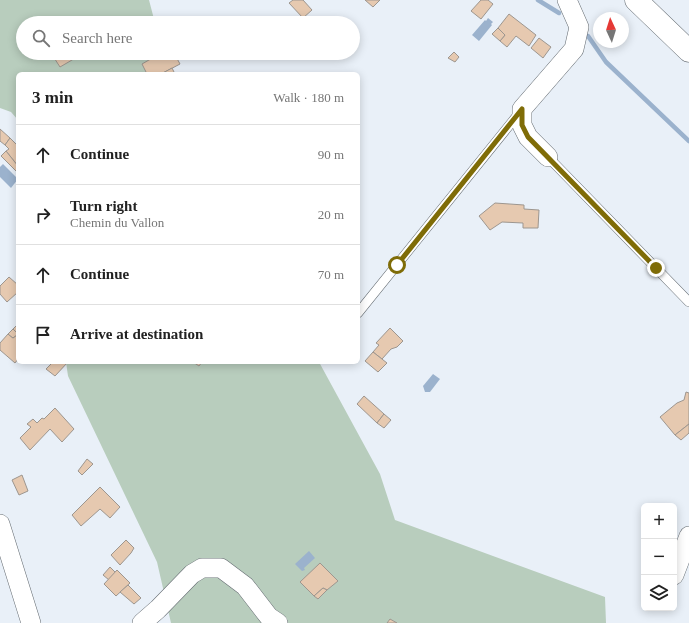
<!DOCTYPE html>
<html lang="en">
<head>
<meta charset="utf-8">
<style>
	body { margin:0; font-family:"Times New Roman",serif; background:#f2f2f2; color:#222 }
	.controls { position:absolute; right:12px; bottom:12px; display:grid; overflow:hidden; border-radius:6px; box-shadow:0 2px 10px #0003 }
	.controls button { width:36px; height:36px; display:grid; place-items:center; padding:0; border:0; border-bottom:1px solid #e0e0e0; background:#fff; color:#222; font:20px sans-serif }
	.compass { position:absolute; left:593px; top:12px; width:36px; height:36px; border-radius:50%; background:#fff; box-shadow:0 2px 10px #0003; rotate:356deg }
	.stop { position:absolute; width:12px; height:12px; margin:-9px; border:3px solid #7f6c07; border-radius:50%; background:#fff }
	.stop.end { background:#7f6c07; border-color:#fff; box-shadow:0 1px 4px #0008 }
	.list { margin:0; padding:0; list-style:none }
	h2 { display:flex; justify-content:space-between; align-items:center; height:52px; margin:0; padding:0 16px; font-size:17px }
	h2 small { font-size:13px; font-weight:400; color:#767676 }
	.list li { display:grid; grid-template-columns:26px 1fr auto; gap:12px; align-items:center; box-sizing:border-box; height:60px; padding:0 16px; border-top:1px solid #e0e0e0 }
	.list b { display:block; font-size:15px; white-space:nowrap }
	.list p { margin:0; font-size:13px; white-space:nowrap; color:#767676 }
	.list em { font-size:13px; font-style:normal; color:#767676 }
	.icon { flex:none; width:22px; height:22px; fill:none; stroke:currentColor; stroke-width:2; stroke-linecap:round; stroke-linejoin:round }
	.map { position:relative; flex:none; width:689px; height:623px; overflow:hidden }
	.search { position:absolute; background:#fff; box-shadow:0 2px 10px #0003; left:16px; top:16px; width:344px; height:44px; display:flex; align-items:center; gap:10px; box-sizing:border-box; padding:0 14px; border-radius:22px; color:#767676; font-size:15px }
	.panel { position:absolute; background:#fff; box-shadow:0 2px 10px #0003; left:16px; top:72px; width:344px; height:292px; border-radius:6px }
	.map>svg:first-child { display:block }
	.green { fill:#b8cdbd }
	.water { fill:#9bb2cd }
	.lines { fill:none; stroke-linecap:round; stroke-linejoin:round }
	.stream { stroke:#9bb2cd; stroke-width:4.5 }
	.building { fill:#e6c9b0; stroke:#9d968f }
	.service-casing { stroke:#656c72; stroke-width:10 }
	.minor-casing { stroke:#656c72; stroke-width:20 }
	.motorway-casing { stroke:#656c72; stroke-width:23 }
	.service { stroke:#fff; stroke-width:9 }
	.minor { stroke:#fff; stroke-width:19 }
	.motorway { stroke:#fff; stroke-width:22 }
	.route { stroke:#7f6c07; stroke-width:5 }
</style>
</head>
<body>
<div class="map">
<svg width="689" height="623" viewBox="0 0 689 623">
	<rect width="100%" height="100%" fill="#e9f0f8"/>
	<!-- green -->
	<g class="green">
		<path d="M0,0H149L155,23H23V53H163L168,74H18V120L11,112L0,108Z"/>
		<path d="M66,362H319L380,474L395,520L605,597L606,623H171L157,562L68,376Z"/>
	</g>
	<!-- water -->
	<g class="water">
		<path d="M488,18L493,22L491,24L492,25L479,41L472,35L485,20L486,21Z"/>
		<path d="M3,164L18,179L11,188L0,177V167Z"/>
		<path d="M433,374L440,379L430,392H425L423,386Z"/>
		<path d="M309,551L315,558L304,568L305,570L302,571L295,564Z"/>
	</g>
	<g class="lines">
		<!-- stream -->
		<g class="stream">
			<path d="M538,0L559,13"/>
			<path d="M588,36L606,62L689,141"/>
		</g>
	</g>
	<!-- building -->
	<g class="building">
		<path d="M293,0H303L312,10L303,18L289,3Z"/>
		<path d="M365,0H380L373,7Z"/>
		<path d="M481,0H488L493,4L481,19L471,11Z"/>
		<path d="M509,14L536,35L529,46L516,36L507,47L500,41L505,35L498,28Z"/>
		<path d="M183,18L187,23H177Z"/>
		<path d="M498,28L505,35L500,41L492,34Z"/>
		<path d="M539,38L551,47L543,58L531,48Z"/>
		<path d="M454,52L459,57L455,62L448,58Z"/>
		<path d="M51,53H74L75,55L70,58L72,60L60,67Z"/>
		<path d="M74,53H78L79,55L72,60L70,58L75,55Z"/>
		<path d="M161,53H165L166,56L174,53L180,64L161,74H150L149,72L147,74L142,64Z"/>
		<path d="M172,68L175,74H161Z"/>
		<path d="M0,129L10,138L5,145L0,141Z"/>
		<path d="M10,138L18,146V166L6,151L9,149L5,145Z"/>
		<path d="M6,151L18,166V173L1,156Z"/>
		<path d="M495,203L524,205V209L539,210L538,228H523V223L502,222L490,230L479,216Z"/>
		<path d="M9,277L18,285V292L7,302L0,294V286Z"/>
		<path d="M18,324V359L15,363L0,350V343L8,334L13,338L18,334L13,329Z"/>
		<path d="M390,328L403,341L397,347L391,349L382,359L373,352L379,345L376,343Z"/>
		<path d="M13,329L18,334L13,338L8,334Z"/>
		<path d="M373,352L387,363L378,372L365,361Z"/>
		<path d="M53,362H68L55,376L46,369Z"/>
		<path d="M193,362H202L199,366Z"/>
		<path d="M686,392L689,393V424L675,435L660,417L677,403L684,400Z"/>
		<path d="M364,396L384,414L377,423L357,404Z"/>
		<path d="M55,408L74,429L62,442L50,429L30,450L20,438L31,427L27,424L33,419L37,423L42,418L44,419Z"/>
		<path d="M384,414L391,420L384,428L377,423Z"/>
		<path d="M689,424V433L681,440L675,435Z"/>
		<path d="M87,459L93,464L82,475L78,471Z"/>
		<path d="M22,475L28,491L19,495L12,480Z"/>
		<path d="M100,487L120,507L110,518L100,509L81,526L72,515Z"/>
		<path d="M126,540L134,548L131,553L120,565L111,555Z"/>
		<path d="M320,563L338,581L327,590L323,588L314,596L300,582Z"/>
		<path d="M110,567L116,573L109,580L103,575Z"/>
		<path d="M117,570L130,583L116,596L104,584Z"/>
		<path d="M128,585L141,598L134,604L120,592Z"/>
		<path d="M323,588L327,590L318,599L314,596Z"/>
		<path d="M390,619L397,623H387Z"/>
	</g>
	<g class="lines">
		<!-- service casing -->
		<g class="service-casing">
			<g id="service">
				<path d="M548,157L689,302"/>
				<path d="M358,313L520,112"/>
			</g>
		</g>
		<!-- minor casing -->
		<g class="minor-casing">
			<g id="minor">
				<path d="M548,157L528,137L522,125V109L574,49L579,27L567,0"/>
				<path d="M0,524L31,623"/>
				<path d="M674,575L689,536"/>
				<path d="M142,623L158,609L192,574L202,568H221L245,586L269,617L278,623"/>
			</g>
		</g>
		<!-- motorway casing -->
		<g class="motorway-casing">
			<path id="motorway" d="M636,0L689,51"/>
		</g>
		<!-- service -->
		<use href="#service" class="service"/>
		<!-- minor -->
		<use href="#minor" class="minor"/>
		<!-- motorway -->
		<use href="#motorway" class="motorway"/>
	</g>
	<g class="lines">
		<!-- route -->
		<path class="route" d="M397,265L522,109V125L528,137L656,268"/>
	</g>
</svg>
<div class="controls">
<button>+</button>
<button>−</button>
<button><svg class="icon" aria-label="layers" viewBox="0 0 24 24"><path d="M12 4l9 5-9 5-9-5zM3 14l9 5 9-5"/></svg></button>
</div>
<svg class="compass" viewBox="-18 -18 36 36"><path d="M0-13l5 13h-10z" fill="#e53935"/><path d="M0 13l5-13h-10z" fill="#767676"/></svg>
<div class="stop" style="left:397px;top:265px"></div>
<div class="stop end" style="left:656px;top:268px"></div>
<div class="search"><svg class="icon" aria-label="search" viewBox="0 0 24 24"><circle cx="10" cy="10" r="6"/><path d="M15 15l6 6"/></svg>Search here</div>
<section class="panel">
<h2>3 min<small>Walk · 180 m</small></h2>
<ul class="list">
<li><svg class="icon" aria-label="ahead" viewBox="0 0 24 24"><path d="M12 20V5M6 11l6-6 6 6"/></svg><div><b>Continue</b></div><em>90 m</em></li>
<li><svg class="icon" aria-label="right" viewBox="0 0 24 24"><path d="M7 20v-9h11M14 6l5 5-5 5"/></svg><div><b>Turn right</b><p>Chemin du Vallon</p></div><em>20 m</em></li>
<li><svg class="icon" aria-label="ahead" viewBox="0 0 24 24"><path d="M12 20V5M6 11l6-6 6 6"/></svg><div><b>Continue</b></div><em>70 m</em></li>
<li><svg class="icon" aria-label="arrive" viewBox="0 0 24 24"><path d="M6 21V4h12l-3 4 3 4H6"/></svg><div><b>Arrive at destination</b></div></li>
</ul>
</section>
</div>
</body>
</html>
